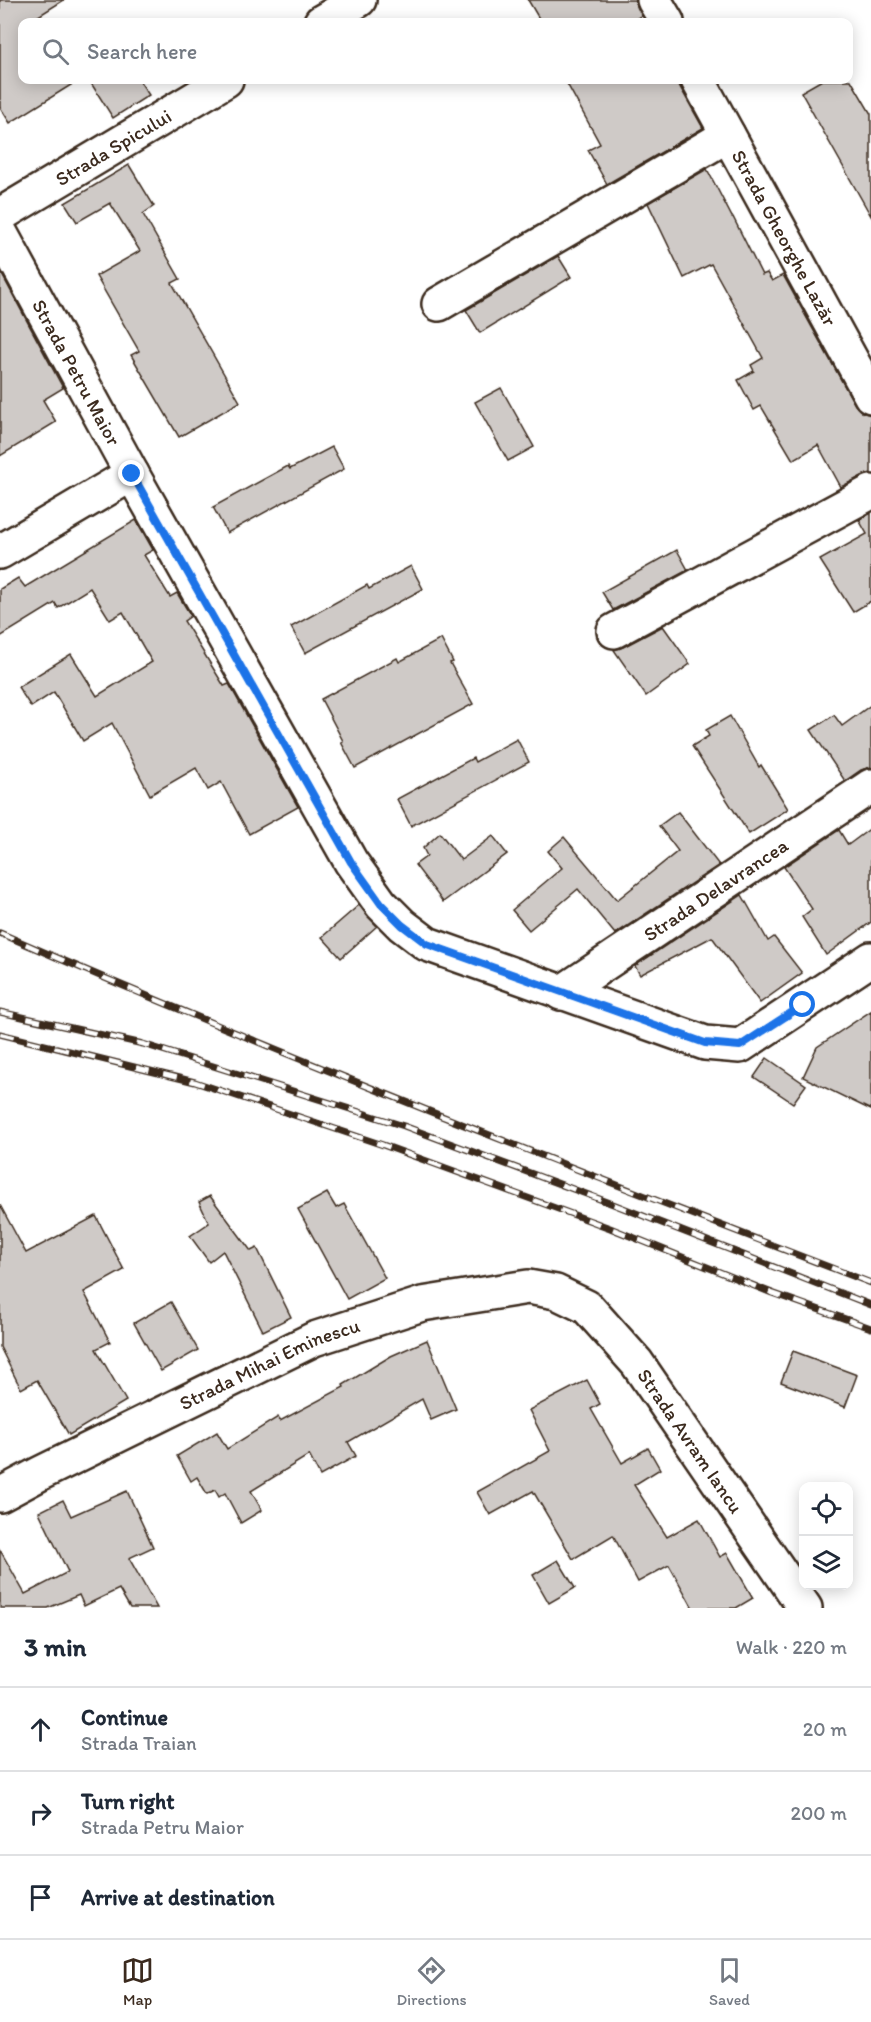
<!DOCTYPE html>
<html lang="en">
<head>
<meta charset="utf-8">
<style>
	body { margin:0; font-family:Itim,sans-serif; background:#f2f2f3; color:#1f2937 }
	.controls { position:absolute; right:18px; bottom:18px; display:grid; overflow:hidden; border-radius:12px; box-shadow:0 3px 15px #0003 }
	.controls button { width:54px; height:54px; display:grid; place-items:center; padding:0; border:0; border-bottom:2px solid #e0e1e3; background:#fff; color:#1f2937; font:30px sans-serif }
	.stop { position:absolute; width:18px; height:18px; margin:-14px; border:4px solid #1a73e8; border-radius:50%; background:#fff }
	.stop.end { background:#1a73e8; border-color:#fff; box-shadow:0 2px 6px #0008 }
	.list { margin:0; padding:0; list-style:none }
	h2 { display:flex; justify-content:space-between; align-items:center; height:78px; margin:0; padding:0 24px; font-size:26px }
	h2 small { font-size:20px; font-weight:400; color:#747a83 }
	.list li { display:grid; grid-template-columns:39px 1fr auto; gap:18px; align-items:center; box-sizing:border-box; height:84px; padding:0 24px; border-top:2px solid #e0e1e3 }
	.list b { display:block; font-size:22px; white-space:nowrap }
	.list p { margin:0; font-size:20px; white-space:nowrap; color:#747a83 }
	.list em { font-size:20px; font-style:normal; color:#747a83 }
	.icon { flex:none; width:33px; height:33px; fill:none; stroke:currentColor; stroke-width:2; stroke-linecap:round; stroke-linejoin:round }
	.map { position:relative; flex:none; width:871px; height:1608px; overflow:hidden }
	.search { position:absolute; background:#fff; box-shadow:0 3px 15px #0003; left:18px; right:18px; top:18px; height:66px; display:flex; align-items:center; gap:15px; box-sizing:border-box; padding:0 21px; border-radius:12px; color:#747a83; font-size:22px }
	.sheet { height:330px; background:#fff }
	nav { display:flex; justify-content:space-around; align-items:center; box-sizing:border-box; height:84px; border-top:2px solid #e0e1e3; background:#fff; font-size:16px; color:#747a83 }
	nav a { display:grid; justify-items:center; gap:3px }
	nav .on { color:#3b2a1e }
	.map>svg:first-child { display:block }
	.building { fill:#cfcac7; stroke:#3b2a1e; stroke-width:1.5 }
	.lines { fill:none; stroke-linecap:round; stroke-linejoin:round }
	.minor-casing { stroke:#3b2a1e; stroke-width:38 }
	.minor { stroke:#fff; stroke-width:33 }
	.rail-casing { stroke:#3b2a1e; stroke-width:7 }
	.rail { stroke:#fff; stroke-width:4.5; stroke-dasharray:14; stroke-linecap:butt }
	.route { stroke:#1a73e8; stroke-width:8 }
	.labels { text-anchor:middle; stroke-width:6; stroke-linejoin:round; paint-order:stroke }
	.street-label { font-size:20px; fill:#3b2a1e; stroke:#fff }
</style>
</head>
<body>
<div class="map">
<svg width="871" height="1608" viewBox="0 0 871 1608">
	<rect width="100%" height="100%" fill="#fff"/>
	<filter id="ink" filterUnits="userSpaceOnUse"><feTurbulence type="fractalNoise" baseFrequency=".0167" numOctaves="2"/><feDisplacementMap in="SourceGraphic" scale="12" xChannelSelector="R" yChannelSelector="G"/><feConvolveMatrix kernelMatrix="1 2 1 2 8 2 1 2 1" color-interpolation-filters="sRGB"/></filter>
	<g filter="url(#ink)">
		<!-- building -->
		<g class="building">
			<path d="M0,0H64L29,22H22V80H79L10,123L0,107Z"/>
			<path d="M528,0H635L642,16L630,22H541Z"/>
			<path d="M89,80H139L149,95L113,118Z"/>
			<path d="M565,80H676L703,128L607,184L588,150L600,144Z"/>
			<path d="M822,80H851L871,114V216L801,92Z"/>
			<path d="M129,165L154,206L143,214L180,279L172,283L240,402L179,437L131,355L139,351L96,276L140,251L110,203L77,222L65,203Z"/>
			<path d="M707,169L732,217H733L762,275L767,273L772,281L783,275L855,405L862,412L871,415V473L862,476L841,487L818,445L793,460L761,406L754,410L738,380L754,371L751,365L763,358L711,264L684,278L648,203Z"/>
			<path d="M558,256L571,277L480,333L466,310Z"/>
			<path d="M0,271L63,388L43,400L56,422L0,456Z"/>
			<path d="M501,388L534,447L508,461L475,402Z"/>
			<path d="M332,447L344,469L227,533L213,507L288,466L290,469Z"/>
			<path d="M871,513V601L853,612L820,560L867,534L859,520Z"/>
			<path d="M136,520L153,550L144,555L170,597L177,593L191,616L184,621L224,686L229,684L298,807L249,834L221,782L208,790L196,768L150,795L112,723L83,741L54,692L31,707L18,687L71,654L97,696L152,662L123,612L110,620L90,588L58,608L55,603L0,637V589L18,578L25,587Z"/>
			<path d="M677,550L688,570L613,610L602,592Z"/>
			<path d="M411,566L423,589L305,653L291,627L367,585L369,589Z"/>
			<path d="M663,626L690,664L646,696L614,650L623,647Z"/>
			<path d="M441,639L453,662L450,663L473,704L355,768L341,742L343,741L321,699L397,658L399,662Z"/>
			<path d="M871,705V767L861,770L845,781L811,730L834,715L842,726Z"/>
			<path d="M730,716L759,767L761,765L788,809L749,834L692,746L709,736L706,730Z"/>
			<path d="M517,739L529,762L411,826L397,799L473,758L475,762Z"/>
			<path d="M678,812L719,865L615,934L578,889L529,930L512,910L562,868L548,851L564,837L617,900L678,851L659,826Z"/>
			<path d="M871,828V922L826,955L802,917L812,909L784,867L839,830L848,845Z"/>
			<path d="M440,833L461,860L493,836L507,854L443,902L415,865L427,856L423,848Z"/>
			<path d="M742,895L768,941L774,937L802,973L760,1003L712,937L640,975L635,966Z"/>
			<path d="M359,905L377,926L341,958L322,937Z"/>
			<path d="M871,1011V1110L803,1077L817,1047Z"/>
			<path d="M767,1058L806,1085L793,1103L754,1077Z"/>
			<path d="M327,1193L336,1208L344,1204L385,1278L347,1299L298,1209Z"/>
			<path d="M210,1196L251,1251L257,1248L291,1317L263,1331L223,1251L209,1262L190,1236L209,1223L199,1202Z"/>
			<path d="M0,1205L26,1253L96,1216L124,1270L84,1292L110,1342L96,1349L126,1401L69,1435L37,1380L21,1389L0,1347Z"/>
			<path d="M171,1302L198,1350L161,1371L134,1323Z"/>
			<path d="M427,1340L456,1409L431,1420L422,1399L348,1442L356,1456L320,1476L309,1455L251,1491L262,1510L241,1523L225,1493L219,1497L215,1490L207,1494L197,1477L191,1481L177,1456L217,1432L227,1449L278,1417L280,1421L344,1387L343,1385L391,1356Z"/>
			<path d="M793,1351L857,1375L845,1407L781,1382Z"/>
			<path d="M587,1380L600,1404L591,1409L622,1463L648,1448L660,1469L634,1485L667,1537L699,1519L720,1557L727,1553L753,1598L736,1608H693L669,1565L638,1582L613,1535L573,1559L533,1491L490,1515L477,1492L550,1451L529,1410Z"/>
			<path d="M127,1491L153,1547L129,1558L157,1608H130L119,1589L84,1606L79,1595L48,1608H0V1550L25,1594L68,1572L39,1512L63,1500L71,1516Z"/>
			<path d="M558,1560L575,1588L549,1603L533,1575Z"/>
		</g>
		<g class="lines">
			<!-- minor casing -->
			<g class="minor-casing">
				<g id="minor">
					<path d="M654,0L667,22"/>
					<path d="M321,22L359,0"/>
					<path id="s1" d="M698,80L871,396"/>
					<path id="s2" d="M0,215L226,80"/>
					<path id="s3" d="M0,232L132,474L351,862L381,904L402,925L427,944L705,1043L740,1046L871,959"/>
					<path d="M439,304L728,135"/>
					<path d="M0,552L132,474"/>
					<path d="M614,631L871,492"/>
					<path id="s4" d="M561,993L871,786"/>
					<path id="s5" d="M0,1495L41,1473L314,1339L422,1304L528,1287L556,1292L587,1307L637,1363L805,1608"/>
				</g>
			</g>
			<!-- minor -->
			<use href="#minor" class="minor"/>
			<!-- rail casing -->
			<g class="rail-casing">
				<g id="rail">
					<path d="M0,933C287,1058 579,1171 871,1283"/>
					<path d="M0,1012L143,1044L404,1126L613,1204L871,1305"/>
					<path d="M0,1034L195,1082L383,1145L610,1228L772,1293L871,1328"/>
				</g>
			</g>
			<!-- rail -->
			<use href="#rail" class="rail"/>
		</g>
	</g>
	<g class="lines" filter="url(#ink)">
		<!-- route -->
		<path class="route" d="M132,474L351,862L381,904L402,925L427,944L705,1043L740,1046L803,1005"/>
	</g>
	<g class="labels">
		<!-- street labels -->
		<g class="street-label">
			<text dy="7" stroke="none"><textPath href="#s2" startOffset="132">Strada Spicului</textPath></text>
			<text dy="7" stroke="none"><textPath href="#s1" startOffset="180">Strada Gheorghe Lazăr</textPath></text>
			<text dy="7" stroke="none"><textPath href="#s3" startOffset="160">Strada Petru Maior</textPath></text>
			<text dy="7" stroke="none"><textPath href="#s4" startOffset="186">Strada Delavrancea</textPath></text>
			<text dy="7" stroke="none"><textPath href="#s5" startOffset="300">Strada Mihai Eminescu</textPath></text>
			<text dy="7" stroke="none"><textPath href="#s5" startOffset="804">Strada Avram Iancu</textPath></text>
		</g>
	</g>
</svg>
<div class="controls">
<button><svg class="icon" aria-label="locate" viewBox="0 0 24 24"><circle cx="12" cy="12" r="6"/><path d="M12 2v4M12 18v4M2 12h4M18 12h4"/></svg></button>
<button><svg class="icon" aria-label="layers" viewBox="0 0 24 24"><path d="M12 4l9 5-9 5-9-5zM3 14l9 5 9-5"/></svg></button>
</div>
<div class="stop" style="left:803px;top:1005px"></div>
<div class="stop end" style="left:132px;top:474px"></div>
<div class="search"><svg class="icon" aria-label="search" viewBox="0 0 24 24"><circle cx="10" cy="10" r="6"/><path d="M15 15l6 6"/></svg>Search here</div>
</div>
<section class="sheet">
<h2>3 min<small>Walk · 220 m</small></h2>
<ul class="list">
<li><svg class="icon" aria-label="ahead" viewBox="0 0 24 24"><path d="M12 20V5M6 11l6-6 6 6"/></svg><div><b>Continue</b><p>Strada Traian</p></div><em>20 m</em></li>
<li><svg class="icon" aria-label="right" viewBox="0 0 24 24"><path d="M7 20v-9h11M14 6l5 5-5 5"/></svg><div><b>Turn right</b><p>Strada Petru Maior</p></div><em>200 m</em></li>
<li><svg class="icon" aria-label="arrive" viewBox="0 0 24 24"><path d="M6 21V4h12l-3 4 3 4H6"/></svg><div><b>Arrive at destination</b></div></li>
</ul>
</section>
<nav>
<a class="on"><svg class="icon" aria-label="map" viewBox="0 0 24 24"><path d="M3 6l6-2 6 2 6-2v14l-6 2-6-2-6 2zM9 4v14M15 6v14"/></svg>Map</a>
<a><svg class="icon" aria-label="directions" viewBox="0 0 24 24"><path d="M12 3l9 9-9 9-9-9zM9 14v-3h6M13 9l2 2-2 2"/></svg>Directions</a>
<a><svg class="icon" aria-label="saved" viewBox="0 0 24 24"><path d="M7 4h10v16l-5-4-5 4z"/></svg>Saved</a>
</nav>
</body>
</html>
